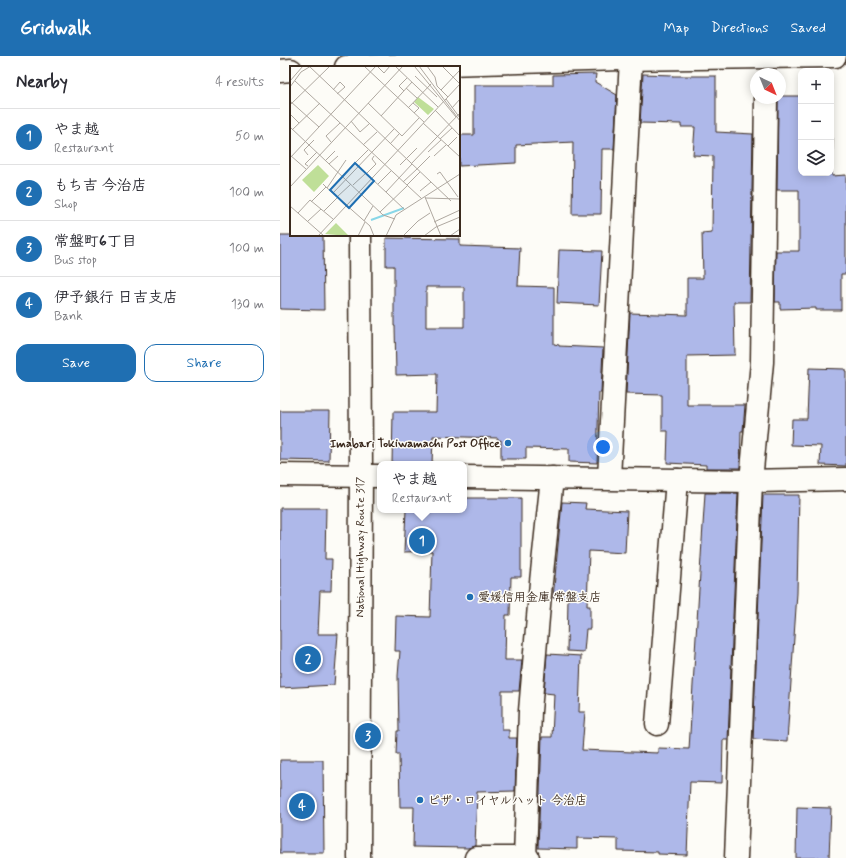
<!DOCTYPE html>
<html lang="en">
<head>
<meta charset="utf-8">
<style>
	body { margin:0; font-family:Mynerve,"Klee One",sans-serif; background:#f2f2f3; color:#2b2b33 }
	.controls { position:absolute; right:12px; top:12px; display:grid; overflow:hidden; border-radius:8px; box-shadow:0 2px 10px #0003 }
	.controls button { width:36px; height:36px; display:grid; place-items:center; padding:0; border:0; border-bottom:1px solid #e1e1e2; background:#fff; color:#2b2b33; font:20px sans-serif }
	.compass { position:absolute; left:470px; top:12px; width:36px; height:36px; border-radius:50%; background:#fff; box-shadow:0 2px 10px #0003; rotate:137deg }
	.you { position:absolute; left:323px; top:391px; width:14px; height:14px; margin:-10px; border:3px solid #fff; border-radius:50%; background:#1a73e8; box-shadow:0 0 0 6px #1a73e833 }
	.badge { display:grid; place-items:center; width:26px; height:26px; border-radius:50%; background:#1f6fb2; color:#fff; font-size:13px; font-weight:700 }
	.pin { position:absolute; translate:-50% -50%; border:2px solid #fff; box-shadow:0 1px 4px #0006 }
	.popup { position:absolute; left:97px; top:405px; width:90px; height:52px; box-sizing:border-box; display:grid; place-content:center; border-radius:8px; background:#fff; filter:drop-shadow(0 1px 3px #0005); font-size:13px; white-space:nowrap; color:#7c7c81 }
	.popup b { font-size:15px; color:#2b2b33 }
	.popup::after { content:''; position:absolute; left:50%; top:100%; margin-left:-8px; border:8px solid transparent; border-top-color:#fff }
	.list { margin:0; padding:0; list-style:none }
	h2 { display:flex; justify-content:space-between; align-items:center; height:52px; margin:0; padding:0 16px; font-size:17px }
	h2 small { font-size:13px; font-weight:400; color:#7c7c81 }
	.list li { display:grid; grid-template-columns:26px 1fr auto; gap:12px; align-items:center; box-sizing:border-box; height:56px; padding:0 16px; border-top:1px solid #e1e1e2 }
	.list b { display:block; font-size:15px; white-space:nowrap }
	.list p { margin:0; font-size:13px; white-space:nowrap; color:#7c7c81 }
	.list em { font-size:13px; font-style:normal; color:#7c7c81 }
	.actions { display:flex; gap:8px; padding:12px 16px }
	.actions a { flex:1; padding:9px 0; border:1px solid #1f6fb2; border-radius:12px; text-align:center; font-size:14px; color:#1f6fb2 }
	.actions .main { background:#1f6fb2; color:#fff }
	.icon { flex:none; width:22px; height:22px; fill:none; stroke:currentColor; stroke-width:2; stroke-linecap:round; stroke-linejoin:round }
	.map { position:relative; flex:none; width:566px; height:802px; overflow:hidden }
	header { display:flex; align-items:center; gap:24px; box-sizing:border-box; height:56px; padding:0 20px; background:#1f6fb2; color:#fff }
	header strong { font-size:19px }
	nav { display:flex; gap:22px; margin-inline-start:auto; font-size:14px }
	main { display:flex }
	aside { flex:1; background:#fff }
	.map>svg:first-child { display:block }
	.building { fill:#aeb8e9; stroke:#3b2a1e; fill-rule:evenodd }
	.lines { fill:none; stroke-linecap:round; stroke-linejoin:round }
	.street-casing { stroke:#3b2a1e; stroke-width:25 }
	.highway-casing { stroke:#3b2a1e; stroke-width:25 }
	.street { stroke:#fdfcf7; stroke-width:22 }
	.highway { stroke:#fdfcf7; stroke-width:22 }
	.poi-dot { fill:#1f6fb2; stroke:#fdfcf7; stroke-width:1.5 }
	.labels { text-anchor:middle; stroke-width:3; stroke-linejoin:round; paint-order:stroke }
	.poi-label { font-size:12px; font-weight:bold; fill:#3b2a1e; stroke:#fdfcf7; text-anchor:start }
	.street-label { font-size:12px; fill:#3b2a1e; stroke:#fdfcf7 }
	.inset-river { fill:none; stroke:#89d7e8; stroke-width:2 }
	.inset-road { fill:none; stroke:#afa8a0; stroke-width:1 }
	.view { fill:#1f6fb2; fill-opacity:0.15; stroke:#1f6fb2; stroke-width:2 }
	.inset-edge { fill:none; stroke:#3b2a1e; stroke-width:2 }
</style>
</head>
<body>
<header>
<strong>Gridwalk</strong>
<nav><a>Map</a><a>Directions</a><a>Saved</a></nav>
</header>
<main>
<aside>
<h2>Nearby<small>4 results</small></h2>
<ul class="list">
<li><span class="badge">1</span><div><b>やま越</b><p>Restaurant</p></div><em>50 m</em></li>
<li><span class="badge">2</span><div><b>もち吉 今治店</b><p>Shop</p></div><em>100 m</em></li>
<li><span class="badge">3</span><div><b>常盤町6丁目</b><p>Bus stop</p></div><em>100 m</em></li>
<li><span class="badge">4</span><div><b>伊予銀行 日吉支店</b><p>Bank</p></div><em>130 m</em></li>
</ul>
<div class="actions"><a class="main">Save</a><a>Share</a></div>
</aside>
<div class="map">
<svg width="566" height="802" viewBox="0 0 566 802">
	<rect width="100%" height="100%" fill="#fdfcf7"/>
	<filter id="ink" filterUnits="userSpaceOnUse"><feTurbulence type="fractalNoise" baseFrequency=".025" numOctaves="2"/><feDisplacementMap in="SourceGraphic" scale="8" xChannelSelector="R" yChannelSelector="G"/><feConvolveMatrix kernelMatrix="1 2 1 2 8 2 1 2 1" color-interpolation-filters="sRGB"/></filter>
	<g filter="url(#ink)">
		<!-- building -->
		<g class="building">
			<path d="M316,18L315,26L337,39L334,93H322L321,158H292L293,86L236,89V107L179,110V79H194V29H273V19Z"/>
			<path d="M363,18L392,19V20H436V76L473,78L470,246H454L455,299L407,300V349H465L463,375H461L460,412H426V409L387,407L388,375H382V339L346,338L350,257L407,259V222H423L422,177L432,176L433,100L413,99L415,71H401V68L360,67Z"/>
			<path d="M500,40H521V117H551V82H553L552,120L566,119V218H561V254H536V252L500,253V246H495L496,195H519V134H497L498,42H500Z"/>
			<path d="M0,179H43L44,254L0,253Z"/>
			<path d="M106,182L180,183V190L240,192L238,230L274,231V288L279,289V290L323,292L321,337H319L317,407L289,406V393L246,392V403H221V384L218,385V382L153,380L152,408H112L113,356H156L157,318L116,319L115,270H114V210H106ZM146,231H184V271H146Z"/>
			<path d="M279,194L322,195L319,249L277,247Z"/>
			<path d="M529,312L565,313V315H566V410L540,409L541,390L511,389L512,363H527Z"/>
			<path d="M0,355H50L49,405L0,404Z"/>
			<path d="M425,437H458L448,684H443L442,727L410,726L407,799L378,798V796L338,795V783L297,782V793L258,792L262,681H272L274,638L265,637L264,636L267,598L301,600L299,656H305L302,694L378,697V692L409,693Z"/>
			<path d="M483,439H519L517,537L507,685L473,683Z"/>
			<path d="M184,442H241V521H231L230,559H226L225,604H242L239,635H222V674H229V682H237L235,735L197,736L195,790L188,792L133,791L134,751H120L119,698H116L117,675H119L118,620L120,595H115L116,560L150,561L152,495L124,496L126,454H184Z"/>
			<path d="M282,446L306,447L305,453L347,455L345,497L309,495L307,550H310V573H306L304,596L287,595L288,542H273Z"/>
			<path d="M0,452H46L45,503H52L51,535H40L38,578H58L54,629L0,632Z"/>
			<path d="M0,704H43L44,797H0Z"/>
			<path d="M517,751L551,752L549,802H516Z"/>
		</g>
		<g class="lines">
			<!-- street casing -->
			<g class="street-casing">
				<g id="street">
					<path d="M66,11L341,3L555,0"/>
					<path d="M0,15L11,14"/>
					<path d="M0,419L100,420"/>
					<path d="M184,421L471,425L566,423"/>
					<path d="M329,422L351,3"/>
					<path d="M377,668L397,424"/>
					<path d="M196,802H248"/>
					<path d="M245,802L250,655L261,526L272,422"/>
					<path d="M456,802L471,425L482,306L486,42"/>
				</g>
			</g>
			<!-- highway casing -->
			<g class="highway-casing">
				<g id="highway">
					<path d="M79,0V11"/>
					<path d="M79,802L81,420L80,179"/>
				</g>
			</g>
			<!-- street -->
			<use href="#street" class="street"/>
			<!-- highway -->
			<use href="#highway" class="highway"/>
		</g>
	</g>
	<!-- markers -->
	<g class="poi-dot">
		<circle cx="228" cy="387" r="4"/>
		<circle cx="190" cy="541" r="4"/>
		<circle cx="140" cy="744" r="4"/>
	</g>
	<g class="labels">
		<!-- poi labels -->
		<g class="poi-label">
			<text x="220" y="391" text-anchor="end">Imabari Tokiwamachi Post Office</text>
			<text x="198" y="545">愛媛信用金庫 常盤支店</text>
			<text x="148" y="748">ピザ・ロイヤルハット 今治店</text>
		</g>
		<!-- street labels -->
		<g class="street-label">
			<text transform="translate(80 491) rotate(-90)" y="4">National Highway Route 317</text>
		</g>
	</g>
	<!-- overview -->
	<g transform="translate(10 10)">
		<rect width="170" height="170" fill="#fdfcf7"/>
		<path d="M128,31L144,43L138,49L124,36ZM28,99L39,110L24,126L12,114ZM46,157L59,170L35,168Z" fill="#bfdf98"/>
		<path class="inset-river" d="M81,154L114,142"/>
		<path class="inset-road" d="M19,0L161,135M74,0L134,56M87,0L94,7L100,0M105,0L148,41M129,0L170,55M137,0L145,11L147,20L158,31M152,0L170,18M125,1L166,51M125,10L147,31M0,15L13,0M5,15L132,133M0,21L11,6L21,0M116,22L127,32M43,24L50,16L55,21L47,28M151,24L170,4M114,25L109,20L117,12M156,33L170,52M0,35L29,61M78,37L112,70L129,52M123,37L129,42L124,47M0,39L40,0M118,42L141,18M162,42L170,33M145,44L170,70M0,48L9,57M91,50L122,16M61,55L70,66L79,58M133,57L170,91M0,61L93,149L105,153M2,64L30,37M150,73L162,62M41,76L36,70L50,57M100,78L109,68M73,79L87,66M158,80L167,71M78,84L65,97L114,143M138,86L151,74M0,89L16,103M18,89L14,84L24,74M144,90L156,79M0,92L86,0M35,95L45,85M39,98L48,90M121,98L170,47M110,99L127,82M18,100L15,98L27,86M127,103L140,90M76,108L86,98L82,93L84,90M147,108L150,106L168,131M113,116L127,103M88,118L101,105M63,119L76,107M117,119L130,106M0,121L113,0M36,121L80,160L84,170M37,122L56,94M130,125L141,116M96,126L122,98M43,127L104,63M47,131L61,118M135,131L151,170M135,132L170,133M21,136L36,121L33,118M0,140L34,170M34,145L48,131M90,146L117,120M8,147L20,134L43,153M18,155L31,143M74,155L83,140M144,156L170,144M146,161L170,151M28,170L170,18M68,170L75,156M96,170L106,149L170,108M113,170L128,155L140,147M134,170L146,161M160,170L170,163"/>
		<path class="view" d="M65,97L84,115L59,142L40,124Z"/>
		<rect width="170" height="170" class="inset-edge"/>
	</g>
</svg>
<div class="controls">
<button>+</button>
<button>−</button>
<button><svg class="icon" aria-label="layers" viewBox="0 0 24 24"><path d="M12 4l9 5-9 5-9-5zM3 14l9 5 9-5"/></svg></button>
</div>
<svg class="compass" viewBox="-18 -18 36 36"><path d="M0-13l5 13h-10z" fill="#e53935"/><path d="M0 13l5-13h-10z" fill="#7c7c81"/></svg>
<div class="you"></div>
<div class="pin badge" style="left:142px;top:485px">1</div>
<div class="popup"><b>やま越</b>Restaurant</div>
<div class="pin badge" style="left:28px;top:603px">2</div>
<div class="pin badge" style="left:88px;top:680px">3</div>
<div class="pin badge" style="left:22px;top:750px">4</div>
</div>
</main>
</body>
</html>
